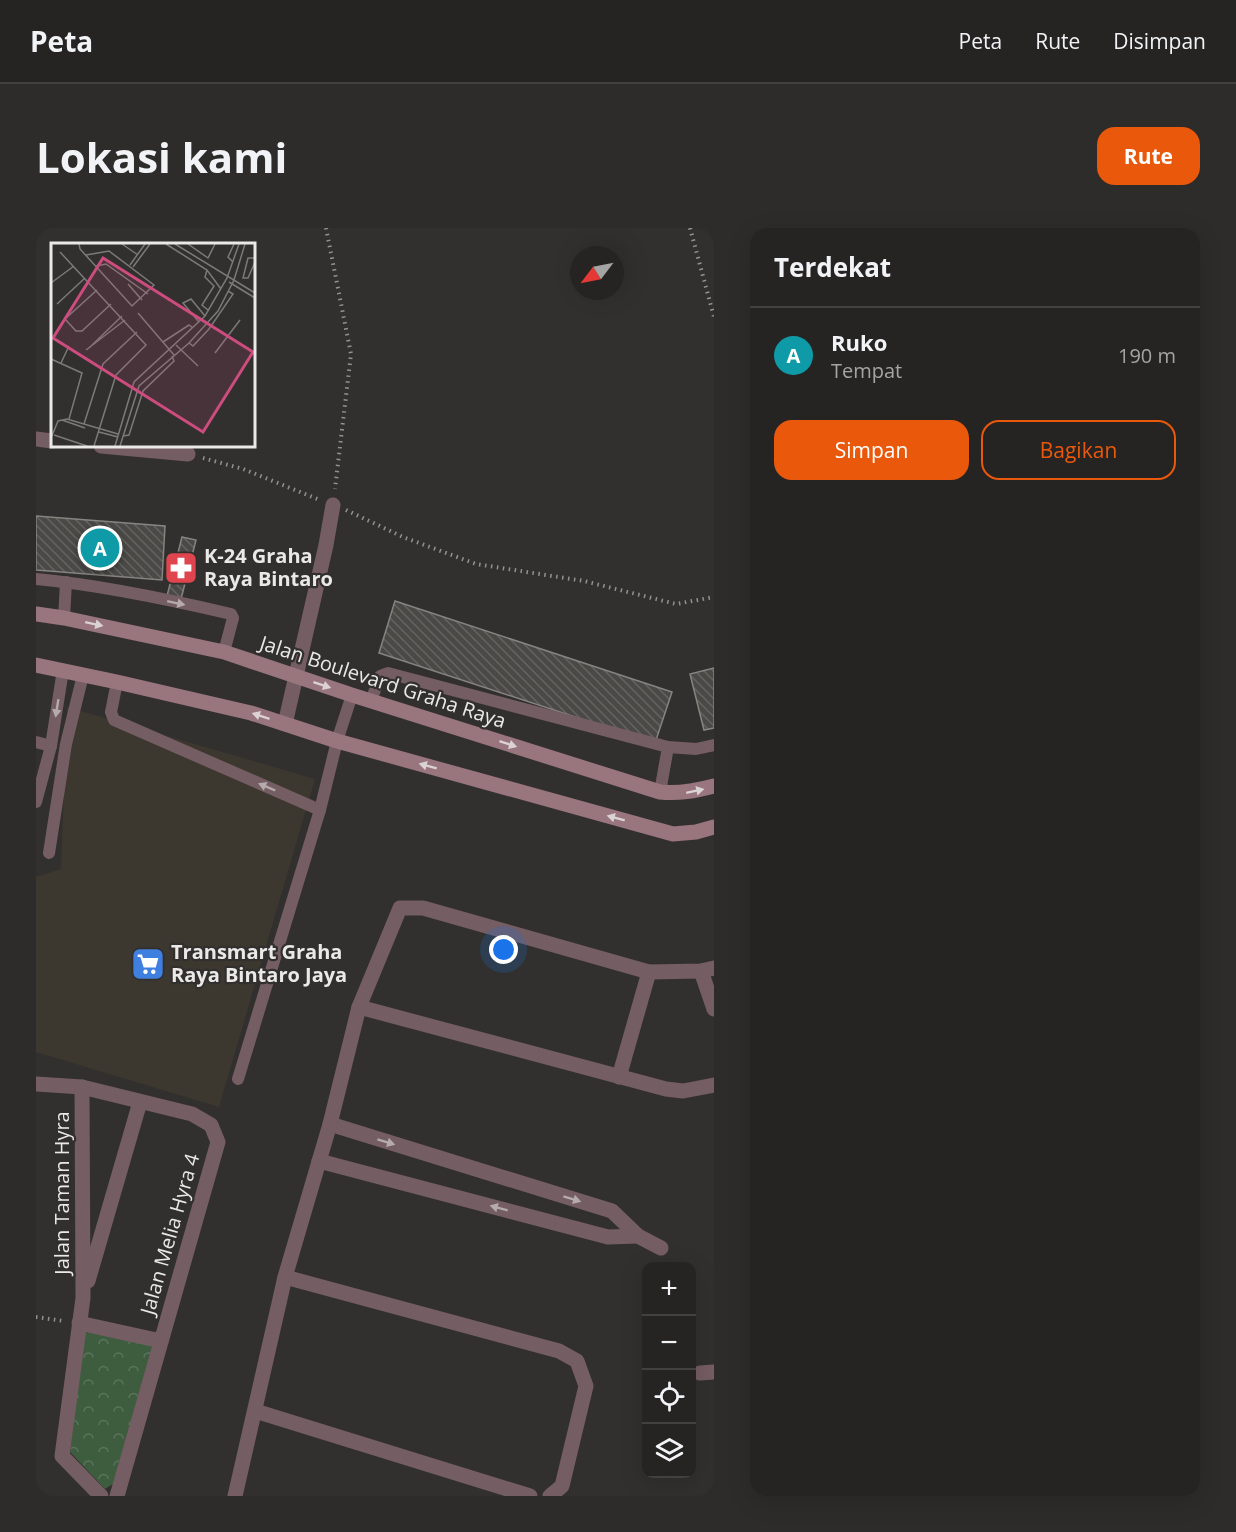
<!DOCTYPE html>
<html lang="id">
<head>
<meta charset="utf-8">
<style>
	body { margin:0; font-family:"Open Sans",sans-serif; background:#2e2c2a; color:#f1f3f6 }
	.controls { position:absolute; right:18px; bottom:18px; display:grid; overflow:hidden; border-radius:12px; box-shadow:0 6px 24px #0002 }
	.controls button { width:54px; height:54px; display:grid; place-items:center; padding:0; border:0; border-bottom:2px solid #424140; background:#262422; color:#f1f3f6; font:30px sans-serif }
	.compass { position:absolute; left:534px; top:18px; width:54px; height:54px; border-radius:50%; background:#262422; box-shadow:0 6px 24px #0002; rotate:238deg }
	.you { position:absolute; left:468px; top:722px; width:21px; height:21px; margin:-15px; border:4px solid #fff; border-radius:50%; background:#1a73e8; box-shadow:0 0 0 9px #1a73e833 }
	.badge { display:grid; place-items:center; width:39px; height:39px; border-radius:50%; background:#ea580c; color:#fff; font-size:20px; font-weight:700 }
	.pin { position:absolute; translate:-50% -50%; border:3px solid #fff; box-shadow:0 2px 6px #0006 }
	.list { margin:0; padding:0; list-style:none }
	h2 { display:flex; justify-content:space-between; align-items:center; height:78px; margin:0; padding:0 24px; font-size:26px }
	h2 small { font-size:20px; font-weight:400; color:#a4a4a5 }
	.list li { display:grid; grid-template-columns:39px 1fr auto; gap:18px; align-items:center; box-sizing:border-box; height:96px; padding:0 24px; border-top:2px solid #424140 }
	.list b { display:block; font-size:22px; white-space:nowrap }
	.list p { margin:0; font-size:20px; white-space:nowrap; color:#a4a4a5 }
	.list em { font-size:20px; font-style:normal; color:#a4a4a5 }
	.actions { display:flex; gap:12px; padding:18px 24px }
	.actions a { flex:1; padding:14px 0; border:2px solid #ea580c; border-radius:18px; text-align:center; font-size:21px; color:#ea580c }
	.actions .main { background:#ea580c; color:#fff }
	.icon { flex:none; width:33px; height:33px; fill:none; stroke:currentColor; stroke-width:2; stroke-linecap:round; stroke-linejoin:round }
	.map { position:relative; flex:none; width:678px; height:1268px; overflow:hidden; border-radius:18px }
	header { display:flex; align-items:center; gap:36px; box-sizing:border-box; height:84px; padding:0 30px; background:#262422; border-bottom:2px solid #424140 }
	header strong { font-size:28px }
	nav { display:flex; gap:33px; margin-inline-start:auto; font-size:21px }
	.intro { display:flex; align-items:center; justify-content:space-between; box-sizing:border-box; height:144px; padding:0 36px }
	h1 { margin:0; font-size:42px }
	.button { padding:15px 27px; border-radius:18px; background:#ea580c; color:#fff; font-size:21px; font-weight:700 }
	main { display:flex; gap:36px; padding:0 36px }
	aside { flex:1; background:#262422; border-radius:18px; box-shadow:0 6px 24px #0002 }
	.map>svg:first-child { display:block }
	.built { fill:#3c372f }
	.park { fill:url(#park-crowns) }
	.building { fill:url(#building-back-hatch); stroke:#868481; stroke-width:1.5 }
	.lines { fill:none; stroke-linecap:round; stroke-linejoin:round }
	.path { stroke:#939290; stroke-width:4; stroke-dasharray:1.5 4.5; stroke-linecap:butt }
	.service { stroke:#745d63; stroke-width:12 }
	.minor { stroke:#745d63; stroke-width:15 }
	.secondary { stroke:#99757e; stroke-width:15 }
	.oneway { fill:#b5aaac }
	.oneway2 { fill:#dad2d3 }
	.labels { text-anchor:middle; stroke-width:4.5; stroke-linejoin:round; paint-order:stroke }
	.poi-label { font-size:20px; font-weight:bold; fill:#eae9e8; stroke:#32302e; text-anchor:start }
	.street-label { font-size:20px; fill:#eae9e8; stroke:#32302e }
	.inset-road { fill:none; stroke:#7c7a78; stroke-width:1.5 }
	.view { fill:#cc4c7e; fill-opacity:0.15; stroke:#cc4c7e; stroke-width:3 }
	.inset-edge { fill:none; stroke:#eae9e8; stroke-width:3 }
</style>
</head>
<body>
<header>
<strong>Peta</strong>
<nav><a>Peta</a><a>Rute</a><a>Disimpan</a></nav>
</header>
<div class="intro"><h1>Lokasi kami</h1><a class="button">Rute</a></div>
<main>
<div class="map">
<svg width="678" height="1268" viewBox="0 0 678 1268">
	<defs>
		<pattern id="park-crowns" width="20" height="18" patternUnits="userSpaceOnUse" patternTransform="scale(1.5)"><rect width="20" height="18" fill="#3e5d3f"/><path d="M2 6a3 3 0 1 1 6 0M12 15a3 3 0 1 1 6 0" fill="none" stroke="#5a745b"/></pattern>
		<pattern id="building-back-hatch" width="6" height="6" patternUnits="userSpaceOnUse" patternTransform="scale(1.5)"><rect width="6" height="6" fill="#4a4946"/><path d="M-1 5l2 2M0 0l6 6M5-1l2 2" fill="none" stroke="#646361"/></pattern>
	</defs>
	<rect width="100%" height="100%" fill="#32302e"/>
	<!-- built -->
	<path class="built" d="M31,479L279,551L183,879L0,824V649L25,641Z"/>
	<!-- park -->
	<path class="park" d="M48,1104L117,1115L77,1256L69,1261L34,1224Z"/>
	<!-- building -->
	<g class="building">
		<path d="M0,288L129,298L126,352L0,342Z"/>
		<path d="M146,309L160,312L145,371L131,368Z"/>
		<path d="M359,373L636,464L619,515L343,425Z"/>
		<path d="M678,440V500L668,502L654,446Z"/>
	</g>
	<g class="lines">
		<!-- path -->
		<g class="path">
			<path d="M290,0L315,126L299,261"/>
			<path d="M654,0L678,89"/>
			<path d="M167,230L207,241L284,272"/>
			<path d="M310,282L367,309L440,336L548,353L640,376L678,369"/>
			<path d="M0,1089L28,1093"/>
		</g>
		<!-- service -->
		<g class="service">
			<path d="M0,351C65,357 131,371 195,386L197,390L188,424"/>
			<path d="M28,390L30,354"/>
			<path d="M81,454L75,484L78,492L284,582"/>
			<path d="M335,473L344,448L352,445L632,519L660,521L678,517"/>
			<path d="M0,514L15,518"/>
			<path d="M624,564L632,519"/>
			<path d="M0,574L15,518L27,442"/>
			<path d="M13,625L30,516L47,447"/>
			<path d="M202,851L284,582L301,513L316,467"/>
		</g>
		<!-- minor -->
		<g class="minor">
			<path d="M0,211L16,213"/>
			<path d="M65,218L152,226"/>
			<path d="M249,496L290,317L297,277"/>
			<path d="M665,743L678,781"/>
			<path d="M323,779L630,861L647,863L678,857"/>
			<path d="M583,849L613,744"/>
			<path d="M0,856L46,859L156,886L175,897L182,914L81,1268"/>
			<path d="M46,859L47,1070L26,1228L65,1268"/>
			<path d="M294,896L576,983L602,1008L625,1020"/>
			<path d="M283,933L572,1009L602,1008"/>
			<path d="M249,1049L523,1123L541,1133L550,1158L526,1258L514,1268"/>
			<path d="M52,1053L104,874"/>
			<path d="M43,1095L125,1113"/>
			<path d="M664,1145L678,1144"/>
			<path d="M219,1183L494,1268"/>
			<path d="M199,1268L249,1049L294,896L323,779L364,680H387L613,744L665,743L678,740"/>
		</g>
		<!-- secondary -->
		<g class="secondary">
			<path d="M0,386L28,390L188,424L316,467L624,564C643,566 659,563 678,558"/>
			<path d="M0,437L81,454L215,485L301,513L637,606L660,604L678,599"/>
		</g>
	</g>
	<!-- one-way arrows -->
	<defs><path id="oneway-solid" d="M-6-.8H1V-3.2L6.5 0L1 3.2V.8H-6Z" transform="scale(1.5)"/></defs>
	<g class="oneway">
		<use href="#oneway-solid" transform="translate(140 375) rotate(12)"/>
		<use href="#oneway-solid" transform="translate(21 480) rotate(99)"/>
		<use href="#oneway-solid" transform="translate(231 559) rotate(-157)"/>
		<use href="#oneway-solid" transform="translate(350 914) rotate(17)"/>
		<use href="#oneway-solid" transform="translate(536 971) rotate(17)"/>
		<use href="#oneway-solid" transform="translate(463 980) rotate(-165)"/>
	</g>
	<g class="oneway2">
		<use href="#oneway-solid" transform="translate(58 396) rotate(12)"/>
		<use href="#oneway-solid" transform="translate(286 457) rotate(18)"/>
		<use href="#oneway-solid" transform="translate(225 488) rotate(-162)"/>
		<use href="#oneway-solid" transform="translate(472 516) rotate(18)"/>
		<use href="#oneway-solid" transform="translate(392 538) rotate(-165)"/>
		<use href="#oneway-solid" transform="translate(659 563) rotate(-12)"/>
		<use href="#oneway-solid" transform="translate(580 590) rotate(-165)"/>
	</g>
	<!-- icons -->
	<defs>
		<g id="pharmacy-square" transform="scale(1.725)"><rect x="-9" y="-9" width="18" height="18" rx="4" fill="#e0444e" stroke="#32302e"/><path d="M-2-6h4v4h4v4h-4v4h-4v-4h-4v-4h4Z" fill="#fff"/></g>
		<g id="supermarket-square" transform="scale(1.725)"><rect x="-9" y="-9" width="18" height="18" rx="4" fill="#3f7fe0" stroke="#32302e"/><path d="M-6-5.5h2.5l.6 2H6L4.5 2H-2.5L-4.4-4H-6ZM-1.5 3.2a1.3 1.3 0 1 0 .1 0ZM3 3.2a1.3 1.3 0 1 0 .1 0Z" fill="#fff"/></g>
	</defs>
	<g fill-rule="evenodd">
		<use href="#pharmacy-square" x="145" y="340"/>
		<use href="#supermarket-square" x="112" y="736"/>
	</g>
	<g class="labels">
		<!-- poi labels -->
		<g class="poi-label">
			<text x="168" y="335">K-24 Graha<tspan x="168" dy="23">Raya Bintaro</tspan></text>
			<text x="135" y="731">Transmart Graha<tspan x="135" dy="23">Raya Bintaro Jaya</tspan></text>
		</g>
		<!-- street labels -->
		<g class="street-label">
			<text transform="translate(347 454) rotate(18)" y="7">Jalan Boulevard Graha Raya</text>
			<text transform="translate(26 965) rotate(-90)" y="7">Jalan Taman Hyra</text>
			<text transform="translate(134 1006) rotate(-74)" y="7">Jalan Melia Hyra 4</text>
		</g>
	</g>
	<!-- overview -->
	<g transform="translate(15 15)">
		<rect width="204" height="204" fill="#32302e"/>
		<path class="inset-road" d="M28,1L29,6L81,63L103,42L58,8L35,12M71,1L87,12M115,1L156,27L170,46M124,1L204,50M137,1L157,15L164,1M9,9L95,102L65,132L43,203M204,15H197L192,35H197L204,19M182,19L177,14L183,1M79,22L94,1M45,23L55,21L97,51M82,24L99,1M156,27L154,34L163,43L151,62L157,67M178,39L204,55M0,40L23,23M77,41L91,57M46,47L14,76L25,88H31L60,61M6,61L34,35M87,70L123,112M148,79L132,60L140,56L154,73M112,99L138,82L142,85M138,100L142,103L158,86L182,51L177,48M125,102L147,123M38,105L71,73M35,107L74,77M164,110L189,77M0,116L31,130L18,176M10,120L18,103M11,177L34,185M33,181L52,121L86,89M48,189L67,194M3,192L36,203M72,193L78,192L92,148L123,118L121,113M0,195L7,178L16,176L67,191M64,203L83,139L154,73L176,35L188,1M69,203L88,143L138,100L167,68L183,37L194,1"/>
		<path class="view" d="M52,15L202,109L152,189L2,95Z"/>
		<rect width="204" height="204" class="inset-edge"/>
	</g>
</svg>
<div class="controls">
<button>+</button>
<button>−</button>
<button><svg class="icon" aria-label="locate" viewBox="0 0 24 24"><circle cx="12" cy="12" r="6"/><path d="M12 2v4M12 18v4M2 12h4M18 12h4"/></svg></button>
<button><svg class="icon" aria-label="layers" viewBox="0 0 24 24"><path d="M12 4l9 5-9 5-9-5zM3 14l9 5 9-5"/></svg></button>
</div>
<svg class="compass" viewBox="-18 -18 36 36"><path d="M0-13l5 13h-10z" fill="#e53935"/><path d="M0 13l5-13h-10z" fill="#a4a4a5"/></svg>
<div class="you"></div>
<div class="pin badge" style="left:64px;top:320px;background:#0f9aa8">A</div>
</div>
<aside>
<h2>Terdekat<small></small></h2>
<ul class="list">
<li><span class="badge" style="background:#0f9aa8">A</span><div><b>Ruko</b><p>Tempat</p></div><em>190 m</em></li>
</ul>
<div class="actions"><a class="main">Simpan</a><a>Bagikan</a></div>
</aside>
</main>
</body>
</html>
